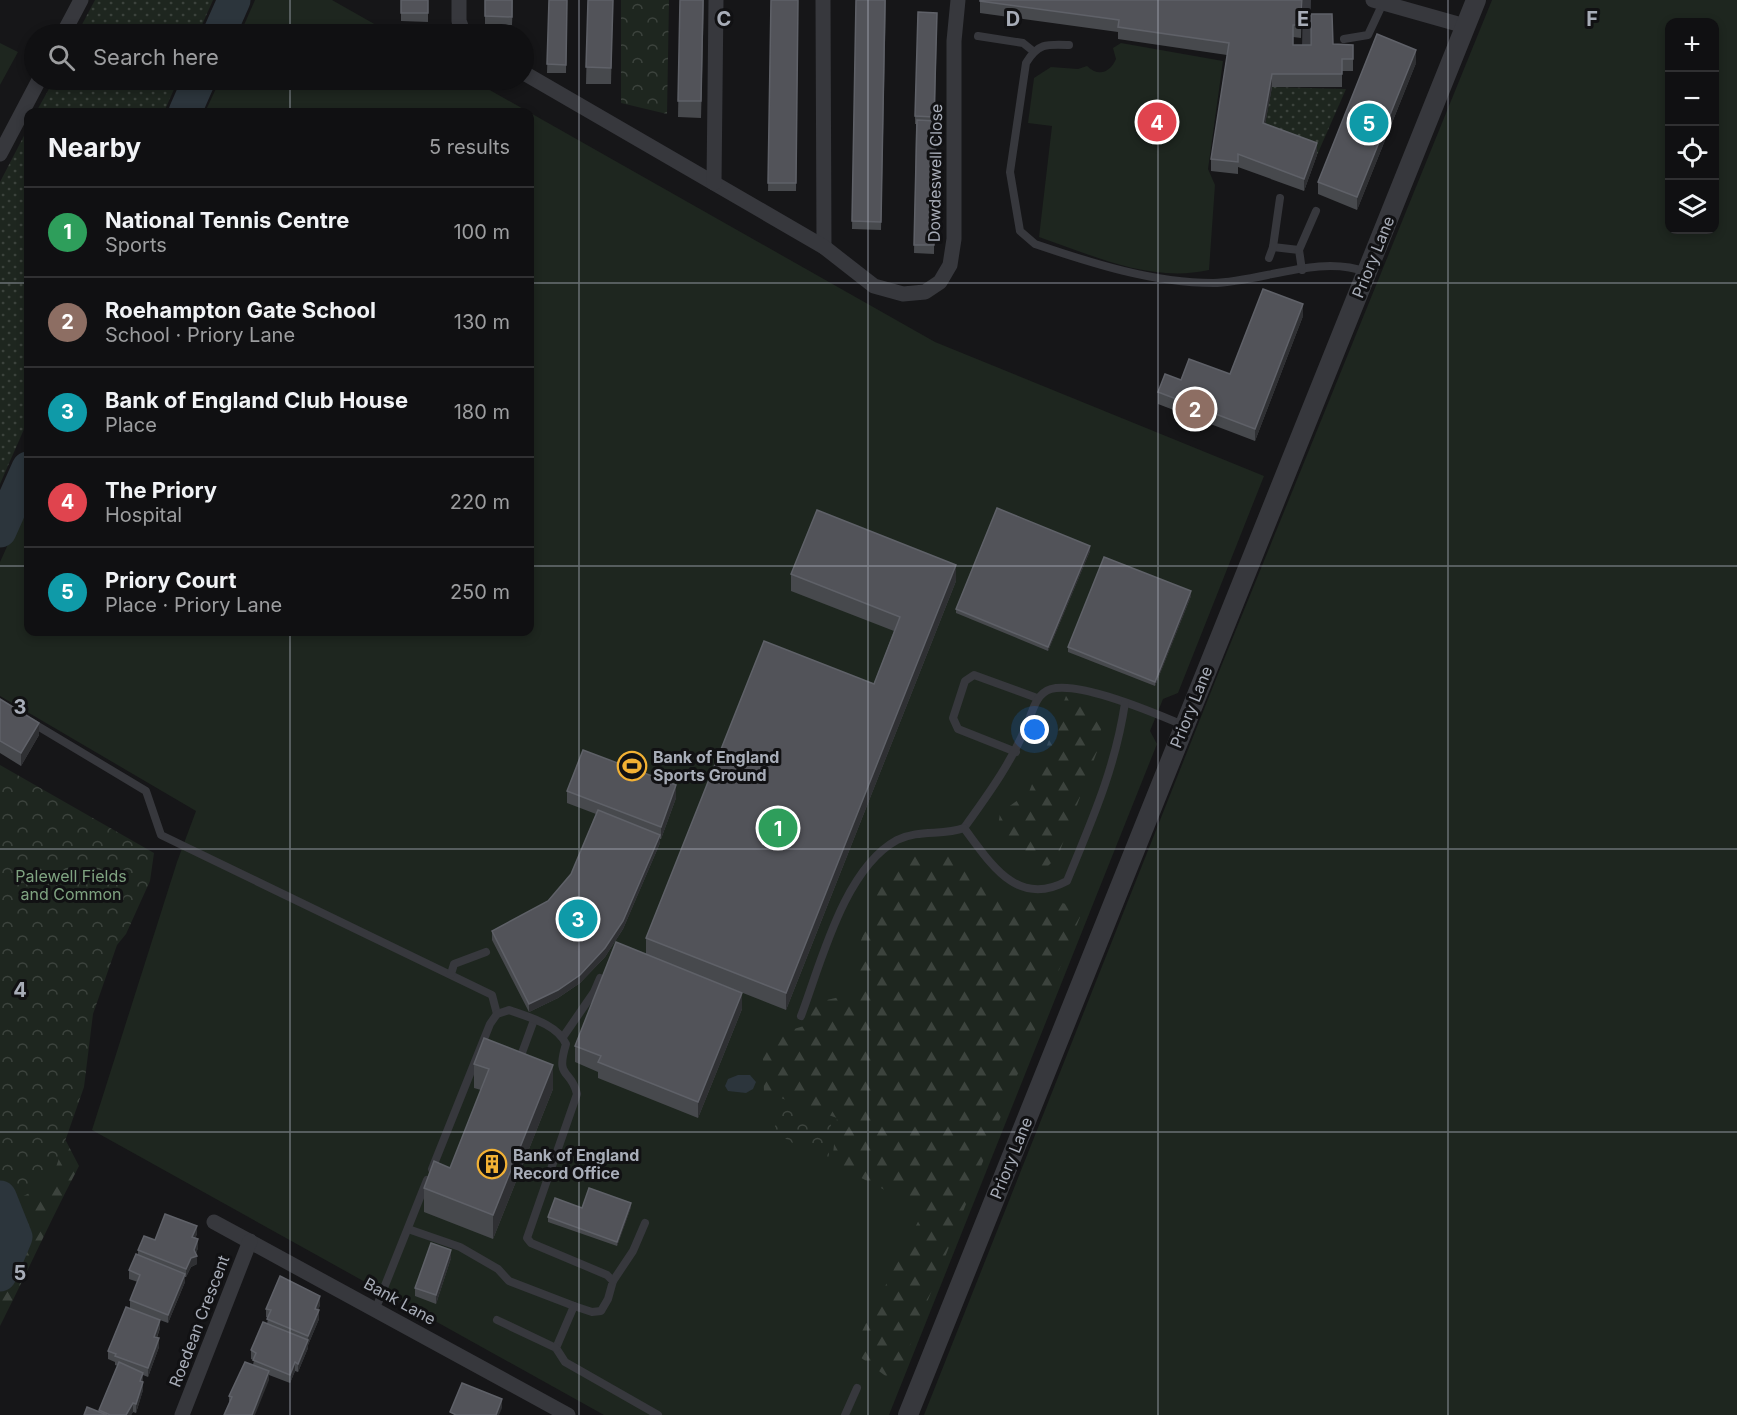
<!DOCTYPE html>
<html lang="en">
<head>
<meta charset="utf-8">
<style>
	body { margin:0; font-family:Inter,sans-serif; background:#19191b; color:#f1f3f6 }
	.controls { position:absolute; right:18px; top:18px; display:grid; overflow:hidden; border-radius:12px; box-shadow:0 3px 9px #0003 }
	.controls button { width:54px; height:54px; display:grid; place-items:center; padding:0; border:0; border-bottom:2px solid #303032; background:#101012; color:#f1f3f6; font:30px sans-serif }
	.you { position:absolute; left:1035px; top:730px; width:21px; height:21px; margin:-15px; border:4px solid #fff; border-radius:50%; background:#1a73e8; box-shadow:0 0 0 9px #1a73e833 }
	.badge { display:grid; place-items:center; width:39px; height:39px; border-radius:50%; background:#2563eb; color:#fff; font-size:20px; font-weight:700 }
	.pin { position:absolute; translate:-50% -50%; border:3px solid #fff; box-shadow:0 2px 6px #0006 }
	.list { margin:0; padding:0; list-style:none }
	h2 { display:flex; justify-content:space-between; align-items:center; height:78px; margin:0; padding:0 24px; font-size:26px }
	h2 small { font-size:20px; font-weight:400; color:#9c9d9f }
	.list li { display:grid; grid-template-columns:39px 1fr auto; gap:18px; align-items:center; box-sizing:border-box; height:90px; padding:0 24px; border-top:2px solid #303032 }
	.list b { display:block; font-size:22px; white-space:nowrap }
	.list p { margin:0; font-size:20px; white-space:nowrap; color:#9c9d9f }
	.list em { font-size:20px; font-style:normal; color:#9c9d9f }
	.icon { flex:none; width:33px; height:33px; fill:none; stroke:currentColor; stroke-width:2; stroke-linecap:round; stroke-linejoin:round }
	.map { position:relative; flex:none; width:1737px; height:1415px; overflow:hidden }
	.search { position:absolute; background:#101012; box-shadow:0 3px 9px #0003; left:24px; top:24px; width:510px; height:66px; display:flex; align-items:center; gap:15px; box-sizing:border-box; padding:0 21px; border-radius:33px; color:#9c9d9f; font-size:22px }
	.panel { position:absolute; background:#101012; box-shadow:0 3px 9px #0003; left:24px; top:108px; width:510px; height:528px; border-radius:12px }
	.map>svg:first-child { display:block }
	.grass { fill:#1e261f; fill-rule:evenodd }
	.forest { fill:url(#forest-firs) }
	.park { fill:url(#park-crowns) }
	.garden { fill:url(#garden-dots) }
	.water { fill:#2c353c }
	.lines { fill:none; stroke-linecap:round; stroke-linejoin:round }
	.river { stroke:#2c353c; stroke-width:33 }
	.service { stroke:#37383d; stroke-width:8 }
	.minor { stroke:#37383d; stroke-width:15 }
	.tertiary { stroke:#37383d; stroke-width:20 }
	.wall { fill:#47494d }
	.shaded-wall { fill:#2f3033 }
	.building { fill:#525359; stroke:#5f6168; stroke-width:1.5 }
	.grid { fill:none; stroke:#a8adb8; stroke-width:1.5; stroke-opacity:0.55 }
	.labels { text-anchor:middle; stroke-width:6; stroke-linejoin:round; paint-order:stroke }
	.street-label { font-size:16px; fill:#a8adb8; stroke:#111113 }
	.poi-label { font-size:16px; font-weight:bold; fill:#a8adb8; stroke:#111113; text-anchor:start }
	.park-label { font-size:16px; fill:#7fa381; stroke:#111113 }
	.grid-label { font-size:20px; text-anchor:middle; font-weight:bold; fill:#a8adb8; stroke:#111113; stroke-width:6; stroke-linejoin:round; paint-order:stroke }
</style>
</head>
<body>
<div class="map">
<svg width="1737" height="1415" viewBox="0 0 1737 1415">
	<defs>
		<pattern id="forest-firs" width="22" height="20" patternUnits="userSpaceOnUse" patternTransform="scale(1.5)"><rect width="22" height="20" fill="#1e261f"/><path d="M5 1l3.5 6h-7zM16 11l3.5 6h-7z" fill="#3c433d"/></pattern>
		<pattern id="park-crowns" width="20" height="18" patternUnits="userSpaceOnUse" patternTransform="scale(1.5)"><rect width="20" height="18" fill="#1e261f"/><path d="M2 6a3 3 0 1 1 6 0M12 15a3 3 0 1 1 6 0" fill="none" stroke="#3c433d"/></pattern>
		<pattern id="garden-dots" width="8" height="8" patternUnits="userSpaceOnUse" patternTransform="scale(1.5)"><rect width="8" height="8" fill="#1e261f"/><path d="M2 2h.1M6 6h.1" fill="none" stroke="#3c433d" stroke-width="1.8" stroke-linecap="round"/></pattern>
	</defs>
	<rect width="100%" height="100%" fill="#161618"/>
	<!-- grass -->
	<g class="grass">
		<path d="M255,0H332L392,34H240Z"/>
		<path d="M1492,0H1737V1415H924L1218,674ZM1714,22V230H1670V22Z"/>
		<path d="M0,43L18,52L0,85Z"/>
		<path d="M1121,43L1223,61L1208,169L1215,185L1209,270C1151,283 1094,256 1039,237L1052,126L1028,123L1034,78L1051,67L1078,69L1087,66C1098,77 1110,73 1116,59L1113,48Z"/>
		<path d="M220,80H472L935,342L1264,476L1178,693L1163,699L1150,731L1157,744L889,1415H604L92,1130L177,862L196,811L0,696V562L28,500V632H530V112H205Z"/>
	</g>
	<!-- forest -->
	<g class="forest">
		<path d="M1066,696L1104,709L1098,749L1058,856L1047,867L1030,865L998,827L1000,813L1029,792Z"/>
		<path d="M944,851L1014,901L1045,900L1084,907L895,1383L852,1351L924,1210L832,1163L837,1118L764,1092L763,1059L777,1034L804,1026L814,1003L861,992L857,952L880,886L914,852Z"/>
		<path d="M0,1114L66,1141L79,1166C51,1219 27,1273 0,1326Z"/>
	</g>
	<!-- park -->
	<g class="park">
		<path d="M621,0H669L667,114L621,103Z"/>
		<path d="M0,765L154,853L150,881L126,934L117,945L93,1014L84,1087L56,1167L43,1186L0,1208Z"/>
		<path d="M780,1106L831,1124L828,1166L774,1131Z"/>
	</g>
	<!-- garden -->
	<g class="garden">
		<path d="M95,0H213L198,34H77Z"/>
		<path d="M54,80H178L164,112H36Z"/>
		<path d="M1272,87L1346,89L1317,155L1263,136Z"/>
		<path d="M28,128V420L0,484V182Z"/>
	</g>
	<!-- water -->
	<path class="water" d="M738,1075H750L756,1082L753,1089L746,1093L728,1091L725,1086L728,1079Z"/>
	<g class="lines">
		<!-- river -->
		<g class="river">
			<path d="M219,34L234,0"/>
			<path d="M185,112L199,80"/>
			<path d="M0,531L28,468"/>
			<path d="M0,1197L16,1237L0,1275"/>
		</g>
		<!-- service -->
		<g class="service">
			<path d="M978,36L1023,43L1033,51"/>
			<path d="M1344,39L1368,35L1383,3"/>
			<path d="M1069,45C1047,44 1038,43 1026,63L1010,172L1020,231L1035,244C1091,263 1153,283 1213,283C1261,282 1320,254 1366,272"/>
			<path d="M1306,48L1307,0"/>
			<path d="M1273,247L1299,250L1302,270"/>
			<path d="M1299,250L1316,211"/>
			<path d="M1269,258L1273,247L1280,198"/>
			<path d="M31,722L146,791L161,835L492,995L497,1014"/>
			<path d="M1016,752L958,729L953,718L965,681L974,675L1037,698"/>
			<path d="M964,828C990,792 1014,759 1030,717C1034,706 1038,693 1051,689C1080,681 1155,713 1183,725"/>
			<path d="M451,974L454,964L486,952"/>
			<path d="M801,1016C821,963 844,869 897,840C919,829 943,836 964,828C991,864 1017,908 1067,881C1092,820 1115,769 1125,703"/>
			<path d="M563,1037L594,992L600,978"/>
			<path d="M519,1061L534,1020"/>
			<path d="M408,1229L460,1247L498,1269L509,1281L574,1306L592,1312L601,1311L608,1299L613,1281L607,1275L531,1243L527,1238L577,1094C571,1068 555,1080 566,1044C557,1024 528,1017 509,1010L497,1014L490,1024L432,1169"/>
			<path d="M613,1281L633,1251L645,1223"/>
			<path d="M574,1306L556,1348L565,1362L658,1415"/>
			<path d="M376,1308L427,1180"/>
			<path d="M497,1320L556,1348"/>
			<path d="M845,1415L857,1388"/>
		</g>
		<!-- minor -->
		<g class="minor">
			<path d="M459,0V21L464,34"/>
			<path d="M823,0L824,247"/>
			<path d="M1373,0L1465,26"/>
			<path d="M63,34L81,0"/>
			<path d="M524,73L824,247L874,286L903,294L925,292L940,282L950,265L954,239V41L958,0"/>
			<path d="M0,154L39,80"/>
			<path d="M714,183L716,0"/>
			<path d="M214,1222L568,1415"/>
			<path d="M182,1415L250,1241"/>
		</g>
		<!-- tertiary -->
		<path class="tertiary" d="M908,1415L1476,0"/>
	</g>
	<!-- wall -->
	<g class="wall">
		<path d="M401,0H428V22L401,21Z"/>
		<path d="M485,0H513L512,25H485Z"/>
		<path d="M549,0H567L566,73H547Z"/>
		<path d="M588,0H613L611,84H586Z"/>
		<path d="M680,0H704L701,118L678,117Z"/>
		<path d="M771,0H798L796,191H768Z"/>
		<path d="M856,0H886L881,230L852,229Z"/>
		<path d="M980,0H1302L1301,38L1293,37V45H1311L1333,44L1353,45V71H1342V87H1272L1265,124L1317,155L1304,191L1238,167V174L1211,171V159L1227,55L1118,39V32L980,13Z"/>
		<path d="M937,13L935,121L934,254L914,253L916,124H915V116Z"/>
		<path d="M1416,63L1357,210L1318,194V182Z"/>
		<path d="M1303,316L1255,441L1158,404V392L1181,380L1230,374Z"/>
		<path d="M1090,551L1048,651L956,613V609Z"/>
		<path d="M791,574L956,581L786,1010L705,978L742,1009L698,1118L598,1078V1072L575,1062V1046L646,954V938L874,684L894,631L791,591Z"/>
		<path d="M1191,596L1155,686L1068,652V647Z"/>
		<path d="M0,699L39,735L21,766L0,753Z"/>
		<path d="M567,791L676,798L661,839H660V843L623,929L605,957L580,983L558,998L529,1012L492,940V931L548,901L571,874L596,814L567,803Z"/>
		<path d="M474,1064L553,1089L493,1239L424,1212V1188L450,1168L481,1090L474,1088Z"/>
		<path d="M631,1207L617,1246L548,1222V1217L582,1208Z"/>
		<path d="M197,1234L195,1238L198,1248L196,1253L197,1264L191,1267L186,1277H185V1282L168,1323L160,1320V1328L157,1338L159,1347L148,1377L143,1375V1390L136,1413L133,1412L131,1415H84L99,1412L118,1366L115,1365V1362L108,1359V1351L130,1308V1300L138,1282L129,1279V1270L138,1255V1250L155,1240Z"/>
		<path d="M451,1258L436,1304L415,1296V1288Z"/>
		<path d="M320,1305L318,1310L319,1319L308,1345V1344V1348L298,1372L295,1371L290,1383L269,1375V1380L229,1402V1396L253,1365L254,1360L251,1359V1350L267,1324L268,1318L266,1317V1309Z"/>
	</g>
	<!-- shaded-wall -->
	<g class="shaded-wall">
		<path d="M1416,50V63L1357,210V197Z"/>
		<path d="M1272,74V87L1263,136V123Z"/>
		<path d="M1317,143V155L1304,191V179Z"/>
		<path d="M1303,304V316L1255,441V429Z"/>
		<path d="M1090,546V551L1048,651V647Z"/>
		<path d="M956,565V581L786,1010V993Z"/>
		<path d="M1191,591V596L1155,686V682Z"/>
		<path d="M39,723V735L21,766V753Z"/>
		<path d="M676,785V798L661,839V827Z"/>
		<path d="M660,835V843L623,929L605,957L580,983L558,998L529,1012V1004Z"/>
		<path d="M742,993V1009L698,1118V1102Z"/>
		<path d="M553,1065V1089L493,1239V1215Z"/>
		<path d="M631,1203V1207L617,1246V1242Z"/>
		<path d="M197,1226V1234L192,1246V1237Z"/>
		<path d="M198,1239V1248L195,1257L197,1256V1264L191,1267L186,1277V1269Z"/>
		<path d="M451,1250V1258L436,1304V1295Z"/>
		<path d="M185,1274V1282L168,1323V1315Z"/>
		<path d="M320,1296V1305L315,1317V1309Z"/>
		<path d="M319,1310V1319L308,1345V1336Z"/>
		<path d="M160,1320V1328L154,1345V1337Z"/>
		<path d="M159,1338V1347L148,1377V1368Z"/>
		<path d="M308,1340V1348L298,1372V1364Z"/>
		<path d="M295,1362V1371L290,1383V1375Z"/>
		<path d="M269,1371V1380L255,1415H252Z"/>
		<path d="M143,1373V1390L136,1413V1404L140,1381Z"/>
		<path d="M502,1399V1408L499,1415H496Z"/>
		<path d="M133,1403V1412L131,1415H126Z"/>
	</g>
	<!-- building -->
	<g class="building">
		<rect x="401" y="0" width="27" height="13"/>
		<path d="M485,0H512V17L485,16Z"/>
		<path d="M549,0H567L566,65L547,64Z"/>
		<path d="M588,0H613L611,68L586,67Z"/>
		<path d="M680,0H703L701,101H678Z"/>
		<path d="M771,0H798L796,183H768Z"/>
		<path d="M856,0H885L881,222L852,221Z"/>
		<path d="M980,0H1302L1301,25H1293V45H1311V14H1332L1333,44L1353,45V59H1342V74H1272L1263,123L1317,143L1304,179L1238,154V162L1211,159L1229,43L1118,27L1119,20L980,1Z"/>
		<path d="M918,12L937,13L934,117L915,116Z"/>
		<path d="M1377,34L1416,50L1357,197L1318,182Z"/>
		<path d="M917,120L936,121L934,245H914Z"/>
		<path d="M1263,289L1303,304L1255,429L1158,392L1165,374L1181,380L1189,359L1230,374Z"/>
		<path d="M997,508L1090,546L1048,647L956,609Z"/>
		<path d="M817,510L956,565L786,993L646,938L764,641L874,684L900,617L791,574Z"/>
		<path d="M1104,557L1191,591L1155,682L1068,647Z"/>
		<path d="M0,699L39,723L21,753L0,741Z"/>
		<path d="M583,750L676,785L661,827L567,791Z"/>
		<path d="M598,810L660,835L623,921L605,948L580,975L558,990L529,1004L492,931L548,901L571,874Z"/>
		<path d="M616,942L742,993L698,1102L598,1062L601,1056L575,1046Z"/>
		<path d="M484,1038L553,1065L493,1215L424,1188L434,1161L450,1168L489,1069L474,1064Z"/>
		<path d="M589,1188L631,1203L617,1242L548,1217L555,1198L582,1208Z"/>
		<path d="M165,1214L197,1226L192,1237L198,1239L194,1250L197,1256L191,1258L186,1269L138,1250L144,1236L155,1240Z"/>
		<path d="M431,1243L451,1250L436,1295L415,1288Z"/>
		<path d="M136,1254L185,1274L168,1315L130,1300L140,1275L129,1270Z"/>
		<path d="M280,1276L320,1296L315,1309L319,1310L308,1336L267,1319L271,1310L266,1309Z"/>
		<path d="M126,1307L160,1320L154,1337L159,1338L148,1368L115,1356L116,1354L108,1351Z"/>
		<path d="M263,1322L308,1340L298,1364L295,1362L290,1375L253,1360L256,1353L251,1350Z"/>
		<path d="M119,1362L143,1373L140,1381L143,1382L136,1404L133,1403L126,1415H110L99,1410Z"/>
		<path d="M245,1362L269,1371L252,1415H224L232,1397L229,1396Z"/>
		<path d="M462,1383L502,1399L496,1415H456L450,1412Z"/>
		<path d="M87,1407L107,1415H84Z"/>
	</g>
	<!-- grid -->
	<path class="grid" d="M290,0V34M579,0V1415M868,0V1415M1158,0V1415M1448,0V1415M290,80V112M0,283H28M530,283H1737M0,566H28M530,566H1737M290,632V1415M0,849H1737M0,1132H1737"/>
	<!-- icons -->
	<defs>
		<g id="stadium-ring" transform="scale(1.5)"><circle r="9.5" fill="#111113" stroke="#f2b134" stroke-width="1.5"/><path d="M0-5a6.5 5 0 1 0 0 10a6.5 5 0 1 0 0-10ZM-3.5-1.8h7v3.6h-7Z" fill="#f2b134"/></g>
		<g id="building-ring" transform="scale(1.5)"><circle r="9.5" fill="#111113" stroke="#f2b134" stroke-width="1.5"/><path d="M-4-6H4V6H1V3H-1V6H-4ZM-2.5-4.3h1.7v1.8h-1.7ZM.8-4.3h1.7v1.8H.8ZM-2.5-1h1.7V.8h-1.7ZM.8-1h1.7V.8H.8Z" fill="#f2b134"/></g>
	</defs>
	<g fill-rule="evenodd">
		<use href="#stadium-ring" x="632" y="766"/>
		<use href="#building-ring" x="492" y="1164"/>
	</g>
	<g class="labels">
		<!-- street labels -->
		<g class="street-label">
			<text transform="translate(935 173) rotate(-89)" y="6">Dowdeswell Close</text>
			<text transform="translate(1373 257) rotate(-68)" y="6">Priory Lane</text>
			<text transform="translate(1191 707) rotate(-68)" y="6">Priory Lane</text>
			<text transform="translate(1011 1158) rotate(-68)" y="6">Priory Lane</text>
			<text transform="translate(400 1301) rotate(29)" y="6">Bank Lane</text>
			<text transform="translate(199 1321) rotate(-69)" y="6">Roedean Crescent</text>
		</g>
		<!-- poi labels -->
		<g class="poi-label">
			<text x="653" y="763">Bank of England<tspan x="653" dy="18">Sports Ground</tspan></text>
			<text x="513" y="1161">Bank of England<tspan x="513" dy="18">Record Office</tspan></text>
		</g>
		<!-- park labels -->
		<g class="park-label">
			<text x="71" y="882">Palewell Fields<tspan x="71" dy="18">and Common</tspan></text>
		</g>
	</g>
	<g class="grid-label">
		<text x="724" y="26">C</text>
		<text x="1013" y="26">D</text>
		<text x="1303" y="26">E</text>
		<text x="1592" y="26">F</text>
		<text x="20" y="714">3</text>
		<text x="20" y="997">4</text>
		<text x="20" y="1280">5</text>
	</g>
</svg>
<div class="controls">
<button>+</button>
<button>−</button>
<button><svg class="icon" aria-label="locate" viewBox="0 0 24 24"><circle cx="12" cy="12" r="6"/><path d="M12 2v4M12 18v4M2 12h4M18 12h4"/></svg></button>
<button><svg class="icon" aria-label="layers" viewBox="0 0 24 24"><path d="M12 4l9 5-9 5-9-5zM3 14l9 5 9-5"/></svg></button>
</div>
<div class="you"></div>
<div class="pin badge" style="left:778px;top:828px;background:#2e9e5b">1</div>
<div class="pin badge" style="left:1195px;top:409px;background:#8d6e63">2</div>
<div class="pin badge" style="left:578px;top:919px;background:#0f9aa8">3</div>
<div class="pin badge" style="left:1157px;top:122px;background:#e0444e">4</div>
<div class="pin badge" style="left:1369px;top:123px;background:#0f9aa8">5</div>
<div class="search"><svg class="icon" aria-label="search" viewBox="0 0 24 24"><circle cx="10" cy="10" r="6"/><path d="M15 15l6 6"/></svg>Search here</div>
<section class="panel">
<h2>Nearby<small>5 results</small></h2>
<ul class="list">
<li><span class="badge" style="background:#2e9e5b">1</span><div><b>National Tennis Centre</b><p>Sports</p></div><em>100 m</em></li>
<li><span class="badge" style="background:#8d6e63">2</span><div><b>Roehampton Gate School</b><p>School · Priory Lane</p></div><em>130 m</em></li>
<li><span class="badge" style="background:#0f9aa8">3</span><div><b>Bank of England Club House</b><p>Place</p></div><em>180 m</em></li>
<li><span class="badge" style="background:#e0444e">4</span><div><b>The Priory</b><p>Hospital</p></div><em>220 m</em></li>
<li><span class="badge" style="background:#0f9aa8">5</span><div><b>Priory Court</b><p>Place · Priory Lane</p></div><em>250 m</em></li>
</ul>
</section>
</div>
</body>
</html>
